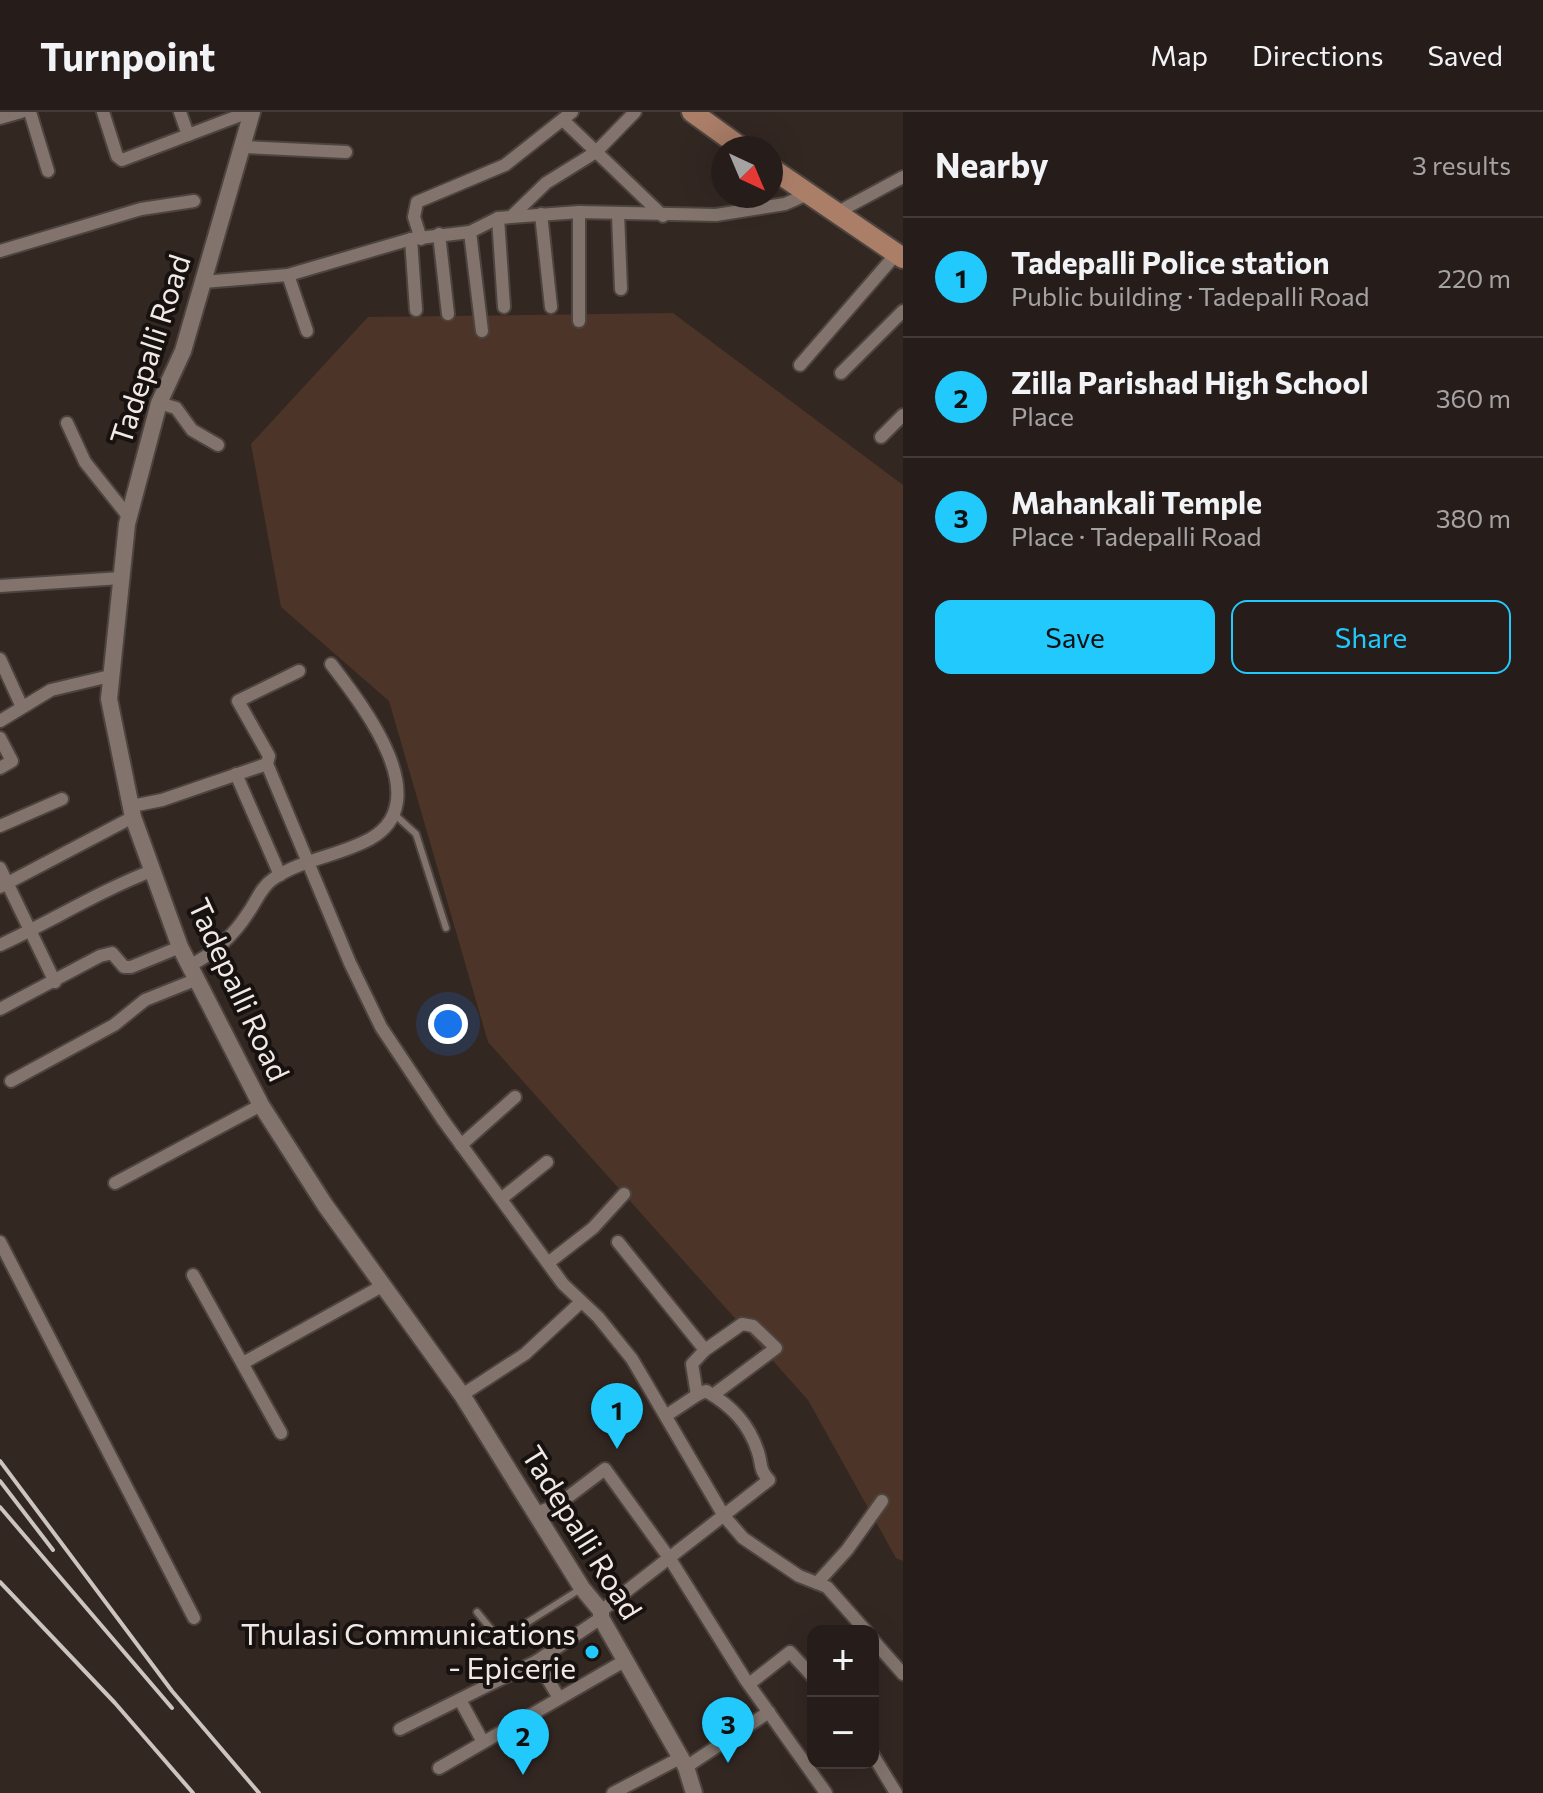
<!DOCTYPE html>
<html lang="en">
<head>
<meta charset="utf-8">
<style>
	body { margin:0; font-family:Commissioner,sans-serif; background:#322a27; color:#f1f3f6 }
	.controls { position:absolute; right:24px; bottom:24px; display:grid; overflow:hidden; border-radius:16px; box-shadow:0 8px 32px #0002 }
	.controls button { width:72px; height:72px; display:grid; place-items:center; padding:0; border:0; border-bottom:2px solid #423b39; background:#261d1a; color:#f1f3f6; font:40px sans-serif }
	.compass { position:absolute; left:711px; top:24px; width:72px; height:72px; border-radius:50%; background:#261d1a; box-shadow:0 8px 32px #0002; rotate:136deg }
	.you { position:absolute; left:448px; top:912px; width:28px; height:28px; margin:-20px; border:6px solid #fff; border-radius:50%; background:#1a73e8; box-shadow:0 0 0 12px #1a73e833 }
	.badge { display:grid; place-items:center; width:52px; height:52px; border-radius:50%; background:#22c9fd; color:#111; font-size:26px; font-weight:700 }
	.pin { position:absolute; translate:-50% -66px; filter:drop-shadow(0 2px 4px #0008) }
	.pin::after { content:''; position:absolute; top:42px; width:28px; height:24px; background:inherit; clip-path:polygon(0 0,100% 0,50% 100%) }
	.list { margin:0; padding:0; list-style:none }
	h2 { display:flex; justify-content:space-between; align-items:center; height:104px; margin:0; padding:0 32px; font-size:34px }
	h2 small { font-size:26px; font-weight:400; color:#a4a2a2 }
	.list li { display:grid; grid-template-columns:52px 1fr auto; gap:24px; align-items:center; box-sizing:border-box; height:120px; padding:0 32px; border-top:2px solid #423b39 }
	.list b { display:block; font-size:30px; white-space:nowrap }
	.list p { margin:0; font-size:26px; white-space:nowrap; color:#a4a2a2 }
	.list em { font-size:26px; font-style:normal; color:#a4a2a2 }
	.actions { display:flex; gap:16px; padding:24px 32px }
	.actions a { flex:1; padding:18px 0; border:2px solid #22c9fd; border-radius:16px; text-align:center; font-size:28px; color:#22c9fd }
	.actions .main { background:#22c9fd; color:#111 }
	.map { position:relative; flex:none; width:903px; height:1681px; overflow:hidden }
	header { display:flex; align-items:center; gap:48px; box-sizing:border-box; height:112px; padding:0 40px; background:#261d1a; border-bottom:2px solid #423b39 }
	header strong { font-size:38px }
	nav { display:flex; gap:44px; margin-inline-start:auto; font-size:28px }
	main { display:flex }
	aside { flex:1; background:#261d1a }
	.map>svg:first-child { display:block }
	.green { fill:#4c3428 }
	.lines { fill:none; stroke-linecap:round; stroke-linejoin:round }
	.service-casing { stroke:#4e443f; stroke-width:10 }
	.minor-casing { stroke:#4e443f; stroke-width:16 }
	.tertiary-casing { stroke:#4e443f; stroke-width:20 }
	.primary-casing { stroke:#4e443f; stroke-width:24 }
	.service { stroke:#82746d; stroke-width:6 }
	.minor { stroke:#82746d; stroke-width:12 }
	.tertiary { stroke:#82746d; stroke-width:16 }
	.primary { stroke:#ab7e68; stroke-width:20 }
	.rail { stroke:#ccc4bf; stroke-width:4 }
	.poi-dot { fill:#22c9fd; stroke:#17120f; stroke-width:3 }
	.labels { text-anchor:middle; stroke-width:8; stroke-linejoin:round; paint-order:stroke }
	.street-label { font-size:30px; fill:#f1e9e5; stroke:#17120f }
	.poi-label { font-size:30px; fill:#f1e9e5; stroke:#17120f; text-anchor:end }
</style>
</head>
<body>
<header>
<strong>Turnpoint</strong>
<nav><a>Map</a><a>Directions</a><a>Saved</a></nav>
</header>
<main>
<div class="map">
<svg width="903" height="1681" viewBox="0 0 903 1681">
	<rect width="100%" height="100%" fill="#332722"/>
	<!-- green -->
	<path class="green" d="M673,201L903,373V1449L896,1446L808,1288L488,930L389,589L281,495L251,332L368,205Z"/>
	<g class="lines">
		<!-- service casing -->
		<g class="service-casing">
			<g id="service">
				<path d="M393,701L416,722L446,816"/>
				<path d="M477,1500L495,1522H509L582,1476"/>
			</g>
		</g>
		<!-- minor casing -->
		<g class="minor-casing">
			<g id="minor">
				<path d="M30,0L48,59"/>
				<path d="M103,0L117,44L122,48L188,23"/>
				<path d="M180,0L188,23L241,3"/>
				<path d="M0,6L21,0"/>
				<path d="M563,8L663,104"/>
				<path d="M244,35L346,40"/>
				<path d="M838,100L903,65"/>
				<path d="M541,102L551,195"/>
				<path d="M618,102L621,177"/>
				<path d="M511,105L546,71L596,40L635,0"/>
				<path d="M498,106L504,195"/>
				<path d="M470,120L482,219"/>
				<path d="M439,122L448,202"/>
				<path d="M411,127L416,198"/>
				<path d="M421,127L414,105L417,90L505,53L572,0"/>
				<path d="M0,139L141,97L194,89"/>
				<path d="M288,163L307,219"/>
				<path d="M203,170L288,163L411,127L470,120L498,106L579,100L716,103L785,92L810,81"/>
				<path d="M579,209V100"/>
				<path d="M800,253L897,141"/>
				<path d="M841,261L903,199"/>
				<path d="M159,291L176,296L192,318L218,333"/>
				<path d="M67,311L85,350L128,404"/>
				<path d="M881,325L903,303"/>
				<path d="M0,474L121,466"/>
				<path d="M0,547L22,595"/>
				<path d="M299,559L238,589L269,644L267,652L350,851L381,915L443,1008L563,1172L598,1205L632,1247L724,1404L743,1426L799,1464L827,1475L866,1519"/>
				<path d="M0,609L51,578L110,564"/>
				<path d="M0,626L12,649L0,656"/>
				<path d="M236,662L280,763"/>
				<path d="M132,694L162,688L267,652"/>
				<path d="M0,714L62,687"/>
				<path d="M0,756L55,870"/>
				<path d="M0,775L133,705"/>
				<path d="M0,833C52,809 101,778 154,758"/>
				<path d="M189,854C213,842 234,823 248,801C256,790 261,775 273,767C302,747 339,744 370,727C439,689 360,590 331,552"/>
				<path d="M0,897L100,844L112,841L124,855H131L180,835"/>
				<path d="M11,969L114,913L145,888L195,868"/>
				<path d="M461,1033L515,985"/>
				<path d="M115,1071L261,993"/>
				<path d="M501,1087L547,1050"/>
				<path d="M0,1130L194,1506"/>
				<path d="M548,1151L593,1116L624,1082"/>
				<path d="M193,1163L281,1321"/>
				<path d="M705,1238L742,1212L753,1214L776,1236L713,1283"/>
				<path d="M243,1251L382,1174"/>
				<path d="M462,1283L525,1242L581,1190"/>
				<path d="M667,1303L697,1283"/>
				<path d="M536,1401L556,1394L605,1357L670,1447L745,1567L826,1681"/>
				<path d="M817,1471L847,1438L882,1389"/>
				<path d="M601,1499L769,1368C759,1358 762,1352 758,1340C749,1312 732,1294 706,1279L697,1283L692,1252L705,1238L618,1130"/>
				<path d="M873,1528L903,1562"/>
				<path d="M537,1549L559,1586"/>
				<path d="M749,1572L790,1540L813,1565"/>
				<path d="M460,1588L483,1630"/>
				<path d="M400,1617L537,1549L601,1506"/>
				<path d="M873,1643L896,1681"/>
				<path d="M686,1655L769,1600"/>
				<path d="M439,1656L626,1548"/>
				<path d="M613,1681L680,1646"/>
			</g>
		</g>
		<!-- tertiary casing -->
		<g class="tertiary-casing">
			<path id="tertiary" d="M252,0L183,239L159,291L127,412L109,587L133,705L180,835L261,993L325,1093L462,1283L582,1476L601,1499V1506L686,1655L694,1681"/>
		</g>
		<!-- primary casing -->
		<g class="primary-casing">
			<g id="primary">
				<path d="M692,0L742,36"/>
				<path d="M771,56L903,146"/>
			</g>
		</g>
		<!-- service -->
		<use href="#service" class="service"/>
		<!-- minor -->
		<use href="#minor" class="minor"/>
		<!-- tertiary -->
		<use href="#tertiary" class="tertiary"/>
		<!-- primary -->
		<use href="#primary" class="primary"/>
		<!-- rail -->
		<g class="rail">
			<path d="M0,1349L172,1579L259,1681"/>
			<path d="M0,1369L53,1438"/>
			<path d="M0,1395L172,1596"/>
			<path d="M0,1470L115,1591L193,1681"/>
		</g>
	</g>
	<!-- markers -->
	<circle class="poi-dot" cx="592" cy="1540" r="8"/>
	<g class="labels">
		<!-- street labels -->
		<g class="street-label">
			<text transform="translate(151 238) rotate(-72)" y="10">Tadepalli Road</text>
			<text transform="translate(238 878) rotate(65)" y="10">Tadepalli Road</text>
			<text transform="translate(581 1421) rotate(58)" y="10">Tadepalli Road</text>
		</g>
		<!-- poi labels -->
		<g class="poi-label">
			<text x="576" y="1533">Thulasi Communications<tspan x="576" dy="34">- Epicerie</tspan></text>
		</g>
	</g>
</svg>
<div class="controls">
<button>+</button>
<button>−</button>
</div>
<svg class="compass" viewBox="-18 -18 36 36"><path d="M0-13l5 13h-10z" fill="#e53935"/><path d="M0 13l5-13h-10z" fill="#a4a2a2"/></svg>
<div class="you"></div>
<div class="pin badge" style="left:617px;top:1337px">1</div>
<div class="pin badge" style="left:523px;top:1663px">2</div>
<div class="pin badge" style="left:728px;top:1651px">3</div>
</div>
<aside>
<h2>Nearby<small>3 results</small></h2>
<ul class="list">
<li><span class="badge">1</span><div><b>Tadepalli Police station</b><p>Public building · Tadepalli Road</p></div><em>220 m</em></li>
<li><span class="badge">2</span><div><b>Zilla Parishad High School</b><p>Place</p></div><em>360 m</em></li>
<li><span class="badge">3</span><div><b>Mahankali Temple</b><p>Place · Tadepalli Road</p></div><em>380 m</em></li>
</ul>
<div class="actions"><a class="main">Save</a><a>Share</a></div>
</aside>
</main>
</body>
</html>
